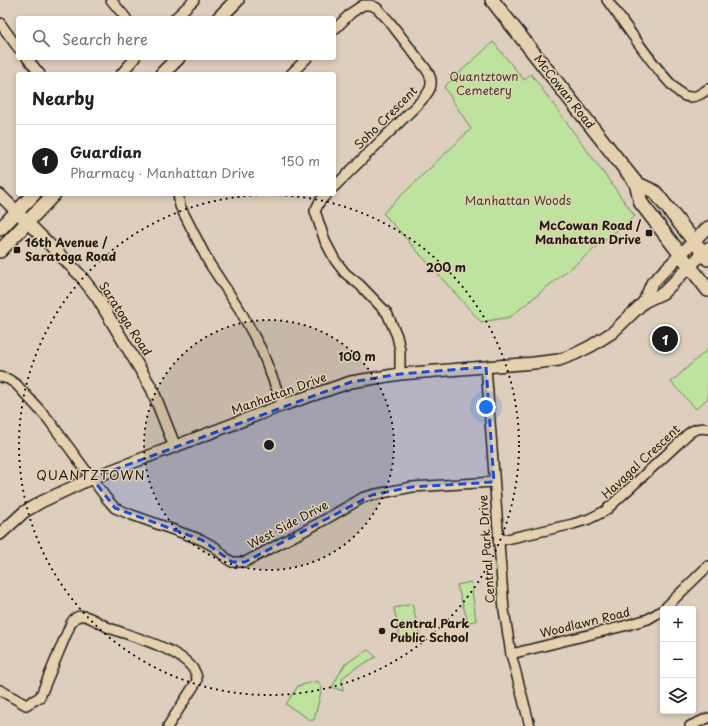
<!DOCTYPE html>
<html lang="en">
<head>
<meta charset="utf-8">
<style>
	body { margin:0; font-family:"Playpen Sans",sans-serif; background:#f6f6f6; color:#222 }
	.controls { position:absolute; right:12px; bottom:12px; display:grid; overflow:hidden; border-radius:4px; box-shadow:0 2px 6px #0003 }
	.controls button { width:36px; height:36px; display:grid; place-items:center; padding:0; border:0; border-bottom:1px solid #e0e0e0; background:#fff; color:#222; font:20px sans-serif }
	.you { position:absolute; left:486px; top:407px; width:14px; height:14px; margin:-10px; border:3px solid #fff; border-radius:50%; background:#1a73e8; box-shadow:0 0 0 6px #1a73e833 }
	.badge { display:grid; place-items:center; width:26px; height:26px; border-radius:50%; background:#1c1c1c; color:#fff; font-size:13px; font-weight:700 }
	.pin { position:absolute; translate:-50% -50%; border:2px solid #fff; box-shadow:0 1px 4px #0006 }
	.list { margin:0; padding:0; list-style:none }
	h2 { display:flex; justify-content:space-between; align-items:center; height:52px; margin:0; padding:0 16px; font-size:17px }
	h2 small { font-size:13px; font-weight:400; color:#767676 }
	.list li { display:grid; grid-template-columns:26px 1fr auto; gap:12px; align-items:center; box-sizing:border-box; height:72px; padding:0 16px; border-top:1px solid #e0e0e0 }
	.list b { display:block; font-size:15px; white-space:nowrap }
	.list p { margin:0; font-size:13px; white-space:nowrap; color:#767676 }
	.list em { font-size:13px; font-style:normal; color:#767676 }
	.icon { flex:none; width:22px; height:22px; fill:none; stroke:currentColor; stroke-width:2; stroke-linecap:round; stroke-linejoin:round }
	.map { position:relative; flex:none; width:708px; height:726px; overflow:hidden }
	.search { position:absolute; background:#fff; box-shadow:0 2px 6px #0003; left:16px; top:16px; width:320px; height:44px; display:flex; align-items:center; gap:10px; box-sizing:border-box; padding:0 14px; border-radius:4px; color:#767676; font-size:15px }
	.panel { position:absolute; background:#fff; box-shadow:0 2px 6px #0003; left:16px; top:72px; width:320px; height:124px; border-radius:4px }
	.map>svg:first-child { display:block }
	.green { fill:#bee39e; stroke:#6d805d }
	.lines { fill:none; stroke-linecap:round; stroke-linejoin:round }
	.minor-casing { stroke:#1c1c1c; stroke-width:12 }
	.tertiary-casing { stroke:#1c1c1c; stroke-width:14 }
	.secondary-casing { stroke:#1c1c1c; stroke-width:16 }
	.minor { stroke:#e6d1af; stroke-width:9 }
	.tertiary { stroke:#e6d1af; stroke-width:11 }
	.secondary { stroke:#e6d1af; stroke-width:13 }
	.marked { fill:#1d4ed8; fill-opacity:0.2; stroke:#1d4ed8; stroke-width:3; stroke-dasharray:8 5; stroke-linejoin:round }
	.ring { fill:none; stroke:#1c1c1c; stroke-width:2; stroke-dasharray:2 4 }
	.poi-dot { fill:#1c1c1c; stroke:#e6d1af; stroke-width:1.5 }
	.labels { text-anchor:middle; stroke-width:3; stroke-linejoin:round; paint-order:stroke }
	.park-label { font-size:12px; fill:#3c4436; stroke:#e6d1af }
	.street-label { font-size:12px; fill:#1c1c1c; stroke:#e6d1af }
	.poi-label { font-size:12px; font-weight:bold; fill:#1c1c1c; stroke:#e6d1af; text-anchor:start }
	.neighbourhood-label { font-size:13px; letter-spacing:1px; fill:#1c1c1c; stroke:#e6d1af }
	.centre { fill:#1c1c1c; stroke:#e6d1af; stroke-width:2 }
	.ring-label { font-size:12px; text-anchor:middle; font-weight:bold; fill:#1c1c1c; stroke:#e6d1af; stroke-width:3; stroke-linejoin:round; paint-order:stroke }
</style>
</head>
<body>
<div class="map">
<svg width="708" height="726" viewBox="0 0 708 726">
	<rect width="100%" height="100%" fill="#ddcebd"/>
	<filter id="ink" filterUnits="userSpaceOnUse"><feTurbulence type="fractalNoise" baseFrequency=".025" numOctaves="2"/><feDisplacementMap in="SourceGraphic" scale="8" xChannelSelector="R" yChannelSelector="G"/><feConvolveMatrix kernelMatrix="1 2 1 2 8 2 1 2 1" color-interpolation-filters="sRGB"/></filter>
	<g filter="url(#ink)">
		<!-- green -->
		<g class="green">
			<path d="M493,42L524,80L531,74L635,216L510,317L481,322L383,213L471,129L444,87Z"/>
			<path d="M708,349V398L696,409L671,382Z"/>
			<path d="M471,582L476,621L468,622L457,585Z"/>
			<path d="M412,604L420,635L400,638L394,608Z"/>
			<path d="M368,650L376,657L354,669L342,678L343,691L332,687L345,664Z"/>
			<path d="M318,681L322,688L314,720H310L286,704L298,686Z"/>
		</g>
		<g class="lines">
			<!-- minor casing -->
			<g class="minor-casing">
				<g id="minor">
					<path d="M111,0L126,18"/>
					<path d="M607,0C621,18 668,89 685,96C694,99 701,94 708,89"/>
					<path d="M175,18L194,0"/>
					<path d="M0,23L18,48"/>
					<path d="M334,30L351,13L363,5H371L377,8L389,21L426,69C437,84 429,93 418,104L334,187"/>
					<path d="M27,58L40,74"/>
					<path d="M121,74L135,58"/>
					<path d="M291,74L307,58"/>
					<path d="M178,194L180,206L209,263L240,310L261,349L283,405"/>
					<path d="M327,194L320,201L315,211L325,241L335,260L345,273L360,285L387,313L397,336L400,350V374"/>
					<path d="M486,367L504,610L511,654L530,726"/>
					<path d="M0,377L8,379L16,384L48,419L107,499L115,508L132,515L202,540L215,547L226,558L232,562H245L319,523L364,497L372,495L412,487L494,482"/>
					<path d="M498,541L573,524L589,519L605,511L680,442C688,433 695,426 708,429"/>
					<path d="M664,609L708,566"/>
					<path d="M511,654L624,626L648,619L663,610"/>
					<path d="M0,690L26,705L40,697L71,623C74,618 78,615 84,616C92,617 103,626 112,629C134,637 184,650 195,672C197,675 197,678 197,681L168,726"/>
					<path d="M690,726L708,718"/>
				</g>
			</g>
			<!-- tertiary casing -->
			<g class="tertiary-casing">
				<g id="tertiary">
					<path d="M0,195L79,274L97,297L152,389L175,447"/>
					<path d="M644,302L652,283L708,227"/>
					<path d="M0,534L24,512L41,502L92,478L283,405L351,382L400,374L534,363L559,360L575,354L591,346L613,332L644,302L663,293L708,248"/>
				</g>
			</g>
			<!-- secondary casing -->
			<g class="secondary-casing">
				<g id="secondary">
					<path d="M492,0L636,183L641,203L708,290"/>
					<path d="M219,18L237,0"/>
					<path d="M162,74L178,58"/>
					<path d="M636,183L655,192L708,259"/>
					<path d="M0,229L34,194"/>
					<path d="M0,251L54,194"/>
				</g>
			</g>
			<!-- minor -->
			<use href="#minor" class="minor"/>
			<!-- tertiary -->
			<use href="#tertiary" class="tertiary"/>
			<!-- secondary -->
			<use href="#secondary" class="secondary"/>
		</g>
	</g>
	<!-- marked area -->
	<path class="marked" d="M486,367L494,482L412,487L372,495L245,562H232L202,540L115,508L92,478L351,382L400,374Z"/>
	<!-- distance rings -->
	<circle cx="269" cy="445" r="125" fill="#1c1c1c" fill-opacity=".12"/>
	<g class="ring">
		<circle cx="269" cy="445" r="125"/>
		<circle cx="269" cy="445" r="250"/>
	</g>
	<!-- markers -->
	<g class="poi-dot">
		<rect x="645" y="229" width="8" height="8" rx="2"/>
		<rect x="13" y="246" width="8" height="8" rx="2"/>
		<circle cx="382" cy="631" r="4"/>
	</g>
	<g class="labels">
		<!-- park labels -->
		<g class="park-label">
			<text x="484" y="81">Quantztown<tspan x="484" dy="14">Cemetery</tspan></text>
			<text x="518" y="205">Manhattan Woods</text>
		</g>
		<!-- street labels -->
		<g class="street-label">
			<text transform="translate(564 92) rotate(52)" y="4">McCowan Road</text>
			<text transform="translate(386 118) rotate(-45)" y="4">Soho Crescent</text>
			<text transform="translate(125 319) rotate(57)" y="4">Saratoga Road</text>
			<text transform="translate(279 394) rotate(-20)" y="4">Manhattan Drive</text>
			<text transform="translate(641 462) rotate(-43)" y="4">Havagal Crescent</text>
			<text transform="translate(288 525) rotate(-28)" y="4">West Side Drive</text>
			<text transform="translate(487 549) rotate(-94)" y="4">Central Park Drive</text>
			<text transform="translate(585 623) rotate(-14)" y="4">Woodlawn Road</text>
		</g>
		<!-- poi labels -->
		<g class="poi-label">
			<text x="641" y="230" text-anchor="end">McCowan Road /<tspan x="641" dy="14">Manhattan Drive</tspan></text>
			<text x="25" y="247">16th Avenue /<tspan x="25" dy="14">Saratoga Road</tspan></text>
			<text x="390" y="628">Central Park<tspan x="390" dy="14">Public School</tspan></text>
		</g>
		<!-- neighbourhood labels -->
		<g class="neighbourhood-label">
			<text x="91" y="480">QUANTZTOWN</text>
		</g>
	</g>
	<circle cx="269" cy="445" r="6" class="centre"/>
	<g class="ring-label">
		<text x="446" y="272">200 m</text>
		<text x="357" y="361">100 m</text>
	</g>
</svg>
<div class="controls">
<button>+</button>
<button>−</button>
<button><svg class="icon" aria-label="layers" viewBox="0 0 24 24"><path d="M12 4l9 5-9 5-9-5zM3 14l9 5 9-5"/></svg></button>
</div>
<div class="you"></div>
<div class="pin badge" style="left:665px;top:339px">1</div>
<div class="search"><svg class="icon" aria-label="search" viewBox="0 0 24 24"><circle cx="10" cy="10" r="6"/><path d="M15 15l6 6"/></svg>Search here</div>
<section class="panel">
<h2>Nearby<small></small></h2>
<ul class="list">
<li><span class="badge">1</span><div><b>Guardian</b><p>Pharmacy · Manhattan Drive</p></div><em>150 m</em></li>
</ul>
</section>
</div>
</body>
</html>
